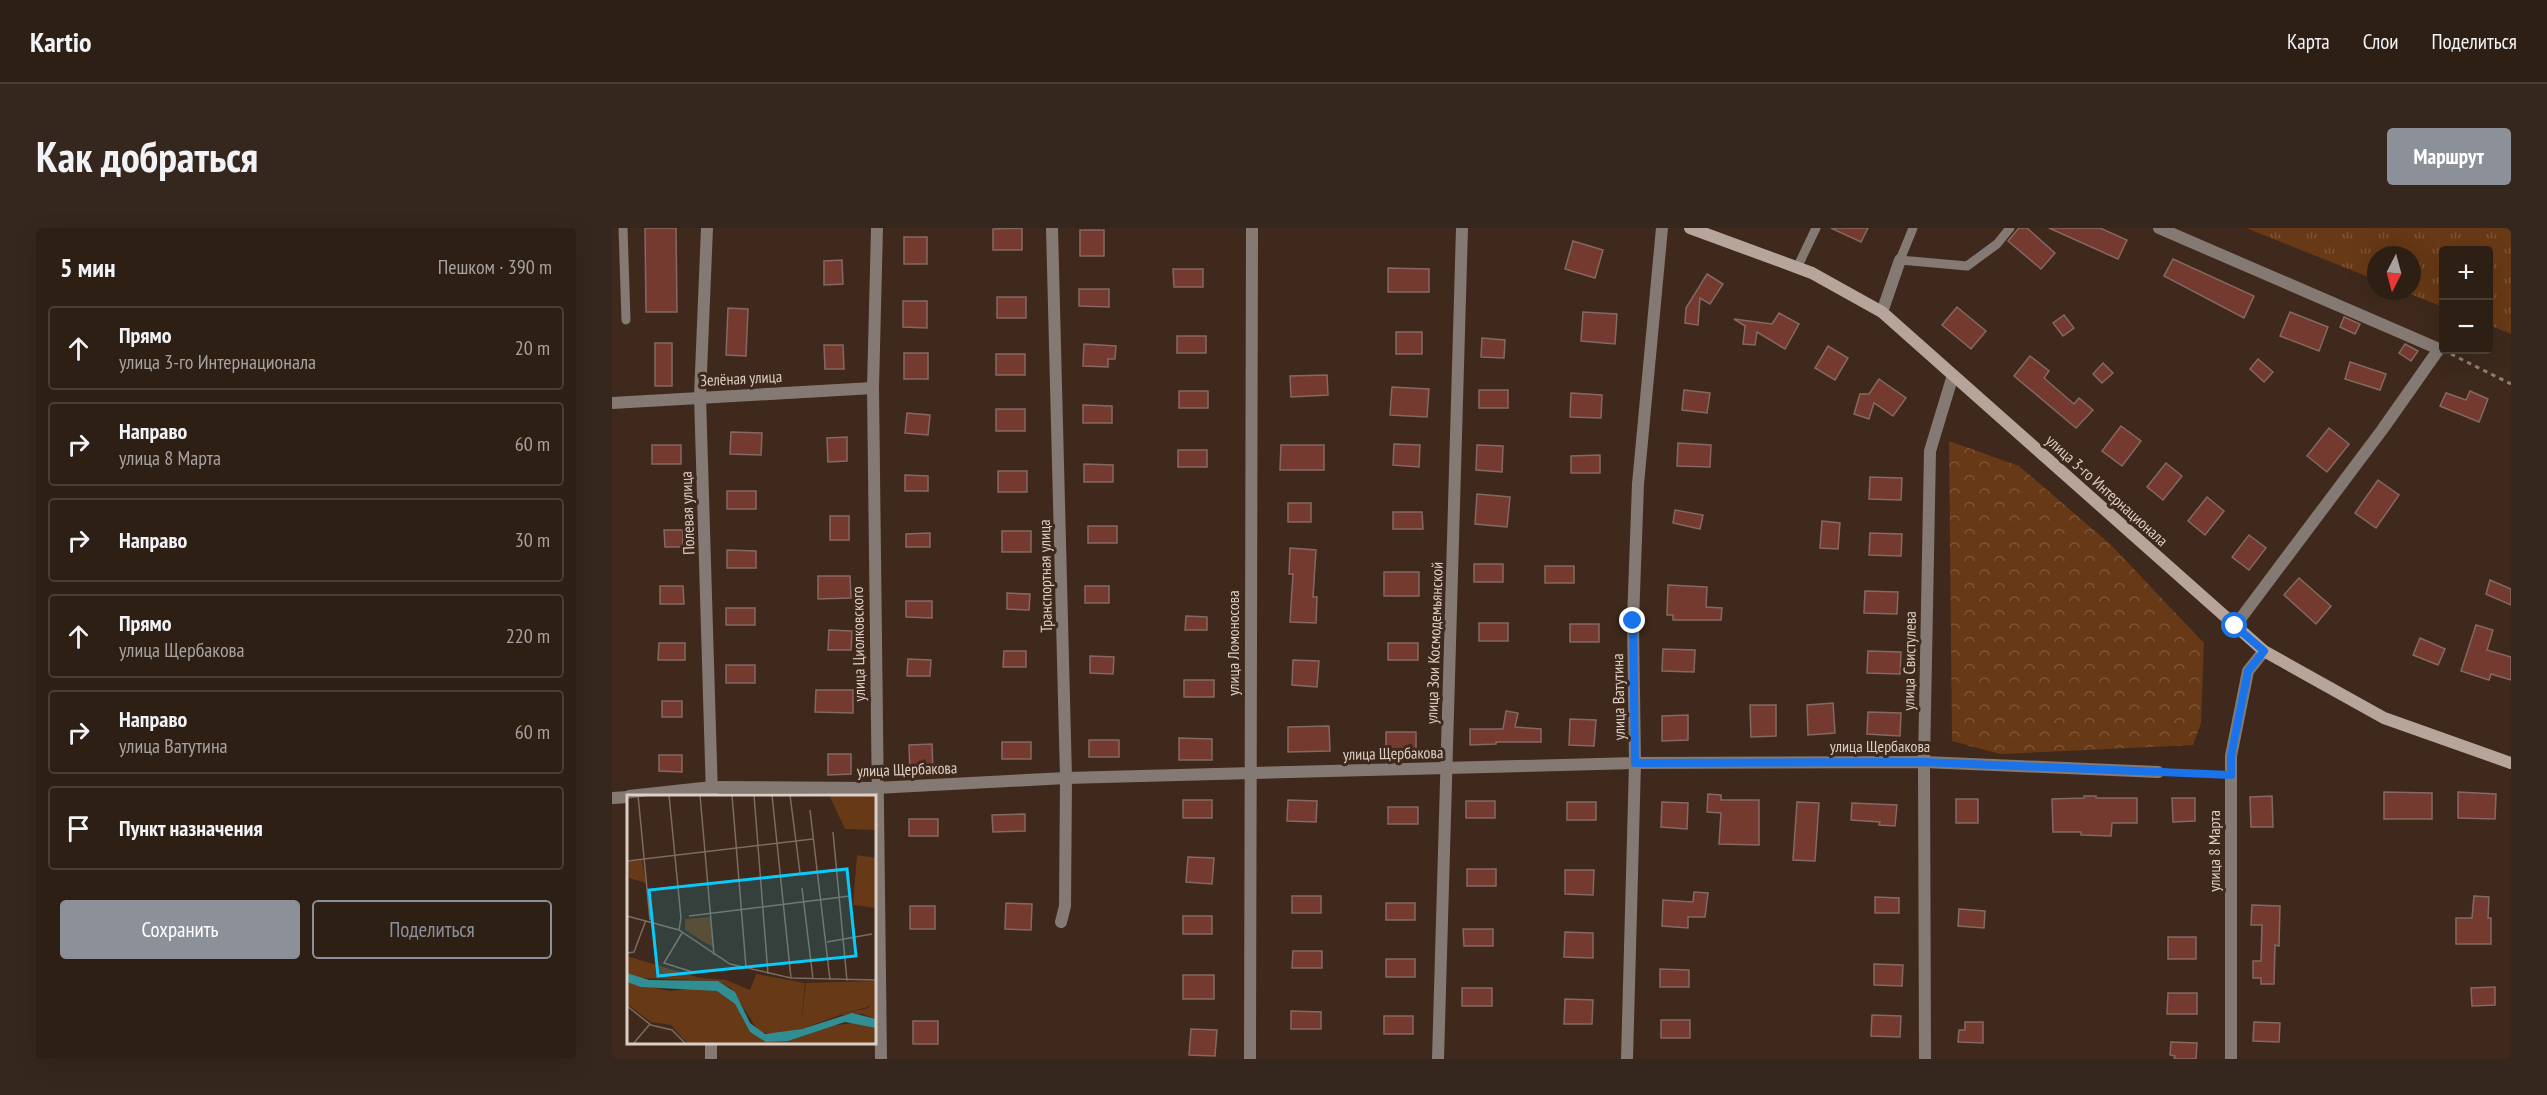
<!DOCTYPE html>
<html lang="ru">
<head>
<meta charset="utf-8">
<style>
	body { margin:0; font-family:"PT Sans Narrow",sans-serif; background:#36271e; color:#f1f3f6 }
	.controls { position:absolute; right:18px; top:18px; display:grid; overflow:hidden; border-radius:6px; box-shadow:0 6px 24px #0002 }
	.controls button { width:54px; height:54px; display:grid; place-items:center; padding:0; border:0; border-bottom:2px solid #493d34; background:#2e1f15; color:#f1f3f6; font:30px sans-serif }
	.compass { position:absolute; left:1755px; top:18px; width:54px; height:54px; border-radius:50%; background:#2e1f15; box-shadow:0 6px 24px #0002; rotate:186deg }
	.stop { position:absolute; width:18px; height:18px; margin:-14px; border:4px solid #1a73e8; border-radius:50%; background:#fff }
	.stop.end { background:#1a73e8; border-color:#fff; box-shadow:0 2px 6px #0008 }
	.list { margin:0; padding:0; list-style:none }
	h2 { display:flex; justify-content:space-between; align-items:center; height:78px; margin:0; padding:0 24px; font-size:26px }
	h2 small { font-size:20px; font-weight:400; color:#a7a2a0 }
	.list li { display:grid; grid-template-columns:39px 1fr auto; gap:18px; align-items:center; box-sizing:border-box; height:84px; margin:0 12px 12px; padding:0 12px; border:2px solid #493d34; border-radius:6px }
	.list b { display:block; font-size:22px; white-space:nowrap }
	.list p { margin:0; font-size:20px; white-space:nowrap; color:#a7a2a0 }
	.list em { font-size:20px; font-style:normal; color:#a7a2a0 }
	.actions { display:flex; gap:12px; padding:18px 24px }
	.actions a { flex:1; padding:14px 0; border:2px solid #8c9099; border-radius:6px; text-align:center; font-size:21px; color:#8c9099 }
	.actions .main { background:#8c9099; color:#fff }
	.icon { flex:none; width:33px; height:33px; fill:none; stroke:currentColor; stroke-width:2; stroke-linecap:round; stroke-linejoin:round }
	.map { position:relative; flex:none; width:1899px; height:831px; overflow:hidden; border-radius:6px }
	header { display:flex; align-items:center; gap:36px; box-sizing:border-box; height:84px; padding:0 30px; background:#2e1f15; border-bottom:2px solid #493d34 }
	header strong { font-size:28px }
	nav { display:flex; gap:33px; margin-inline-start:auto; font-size:21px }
	.intro { display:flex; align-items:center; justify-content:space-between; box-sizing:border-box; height:144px; padding:0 36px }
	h1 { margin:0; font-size:42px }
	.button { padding:15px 27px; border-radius:6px; background:#8c9099; color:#fff; font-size:21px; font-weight:700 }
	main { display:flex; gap:36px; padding:0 36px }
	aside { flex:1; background:#2e1f15; border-radius:6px; box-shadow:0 6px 24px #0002 }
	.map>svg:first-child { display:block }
	.grass { fill:url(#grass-tufts) }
	.forest { fill:url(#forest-crowns) }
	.building { fill:#74392f; stroke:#856862; stroke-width:1.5 }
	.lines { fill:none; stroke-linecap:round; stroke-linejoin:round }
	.path { stroke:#8f7e73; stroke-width:3; stroke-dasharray:4.5 4.5; stroke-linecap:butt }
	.lane { stroke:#857973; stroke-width:9 }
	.street { stroke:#857973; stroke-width:12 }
	.secondary { stroke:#b7a49a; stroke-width:12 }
	.route { stroke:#1a73e8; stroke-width:8 }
	.labels { text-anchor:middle; stroke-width:6; stroke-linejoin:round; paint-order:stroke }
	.street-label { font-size:16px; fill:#dccfc6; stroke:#3e291c }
	.inset-road { fill:none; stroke:#7d6b60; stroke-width:1.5 }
	.view { fill:#0acafa; fill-opacity:0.15; stroke:#0acafa; stroke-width:3 }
	.inset-edge { fill:none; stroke:#dccfc6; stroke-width:3 }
</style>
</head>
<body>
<header>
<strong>Kartio</strong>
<nav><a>Карта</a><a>Слои</a><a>Поделиться</a></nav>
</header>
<div class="intro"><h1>Как добраться</h1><a class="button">Маршрут</a></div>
<main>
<aside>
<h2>5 мин<small>Пешком · 390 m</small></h2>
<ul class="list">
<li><svg class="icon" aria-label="ahead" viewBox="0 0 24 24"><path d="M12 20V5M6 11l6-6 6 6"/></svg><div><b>Прямо</b><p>улица 3-го Интернационала</p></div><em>20 m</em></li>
<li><svg class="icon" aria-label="right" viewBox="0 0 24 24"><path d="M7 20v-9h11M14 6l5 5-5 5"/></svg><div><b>Направо</b><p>улица 8 Марта</p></div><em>60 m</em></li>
<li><svg class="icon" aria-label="right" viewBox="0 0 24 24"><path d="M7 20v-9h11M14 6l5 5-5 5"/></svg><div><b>Направо</b></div><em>30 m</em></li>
<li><svg class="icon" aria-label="ahead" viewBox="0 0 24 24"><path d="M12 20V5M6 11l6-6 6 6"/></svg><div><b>Прямо</b><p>улица Щербакова</p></div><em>220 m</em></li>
<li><svg class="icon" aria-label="right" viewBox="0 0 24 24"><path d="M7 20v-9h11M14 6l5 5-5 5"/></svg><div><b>Направо</b><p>улица Ватутина</p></div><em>60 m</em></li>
<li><svg class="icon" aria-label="arrive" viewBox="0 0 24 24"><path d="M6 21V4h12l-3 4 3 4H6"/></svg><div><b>Пункт назначения</b></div></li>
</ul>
<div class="actions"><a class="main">Сохранить</a><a>Поделиться</a></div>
</aside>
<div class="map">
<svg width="1899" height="831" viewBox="0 0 1899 831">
	<defs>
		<pattern id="grass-tufts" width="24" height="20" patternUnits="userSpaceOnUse" patternTransform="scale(1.5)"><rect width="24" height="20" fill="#683916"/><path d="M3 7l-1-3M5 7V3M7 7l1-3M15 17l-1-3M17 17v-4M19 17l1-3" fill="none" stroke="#7d5536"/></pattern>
		<pattern id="forest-crowns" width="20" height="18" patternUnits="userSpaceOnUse" patternTransform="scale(1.5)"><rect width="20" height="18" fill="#683916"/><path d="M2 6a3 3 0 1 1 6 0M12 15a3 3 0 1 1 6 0" fill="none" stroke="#7d5536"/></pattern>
	</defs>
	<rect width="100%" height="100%" fill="#3e291c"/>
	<!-- grass -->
	<path class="grass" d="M1634,0H1899V106L1877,97L1876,22H1832L1831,79L1791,63H1800V27H1764V52Z"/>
	<!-- forest -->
	<path class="forest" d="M1337,213L1407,238L1498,316L1592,415L1589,495L1581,517L1388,526L1340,513Z"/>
	<!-- building -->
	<g class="building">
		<path d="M33,0H64L65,84H34Z"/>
		<path d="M410,0V22H381V1Z"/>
		<path d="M1219,0H1256L1249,14Z"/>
		<path d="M1407,0H1415L1443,25L1429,41L1396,13Z"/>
		<path d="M1437,0H1488L1515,12L1506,31Z"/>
		<rect x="468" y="2" width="24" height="26"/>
		<rect x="292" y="9" width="23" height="27"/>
		<path d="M961,13L991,22L983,50L953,41Z"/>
		<path d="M1561,31L1642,68L1632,90L1552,48Z"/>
		<path d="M230,32L231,56L212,57V33Z"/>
		<path d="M776,40L817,41V64H776Z"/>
		<path d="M561,41H591V59H562Z"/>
		<path d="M1095,46L1111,56L1098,76L1088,70L1086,97L1073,95L1074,80Z"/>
		<path d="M467,61H497V79L467,78Z"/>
		<rect x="385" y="69" width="29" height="21"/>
		<path d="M291,73H315V100L291,99Z"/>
		<path d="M1345,79L1374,103L1359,121L1330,97Z"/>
		<path d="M116,80L136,81L134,128L114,127Z"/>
		<path d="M971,84L1005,86L1003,116L969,113Z"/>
		<path d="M1678,84L1716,99L1707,123L1668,108Z"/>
		<path d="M1167,85L1187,96L1173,121L1145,104L1143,117L1131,116L1133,98L1122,91L1160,96Z"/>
		<path d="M1452,87L1462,100L1451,108L1441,95Z"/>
		<path d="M1732,89L1748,96L1743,106L1728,99Z"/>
		<rect x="784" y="104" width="26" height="22"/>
		<rect x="565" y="108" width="29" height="17"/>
		<path d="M870,110L893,112L892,130L869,129Z"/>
		<rect x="43" y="115" width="17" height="43"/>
		<path d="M472,116L504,118L503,131H496V139L471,138Z"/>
		<path d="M1793,116L1806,123L1799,133L1787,125Z"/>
		<path d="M212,117H231L232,141H213Z"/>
		<path d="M1216,118L1236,130L1223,152L1203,140Z"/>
		<rect x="292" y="125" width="24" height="26"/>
		<rect x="384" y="126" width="29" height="21"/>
		<path d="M1418,128L1437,143L1432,150L1462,176L1467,170L1481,182L1464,200L1402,148Z"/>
		<path d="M1646,131L1661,144L1652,154L1638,141Z"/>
		<path d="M1738,134L1774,146L1768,162L1733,151Z"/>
		<path d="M1491,135L1501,145L1490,155L1481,146Z"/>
		<path d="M715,147L716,167L679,169L678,148Z"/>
		<path d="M1267,151L1294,170L1281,188L1262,175L1257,191L1242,186L1248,166H1257Z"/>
		<path d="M780,159L817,161L815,189L778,187Z"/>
		<rect x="867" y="162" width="29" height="18"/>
		<path d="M1072,162L1098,165L1095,185L1070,182Z"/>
		<rect x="567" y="163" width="29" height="17"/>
		<path d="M1858,163L1876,171L1867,194L1828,178L1834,165L1854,172Z"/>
		<path d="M959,165L990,167L989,190L958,189Z"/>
		<path d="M471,177L500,178V195H471Z"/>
		<rect x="384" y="181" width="29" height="22"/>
		<path d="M295,185L318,187L316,207L293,205Z"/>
		<path d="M1509,198L1529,213L1510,238L1490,223Z"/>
		<path d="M1717,200L1737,216L1715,244L1695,228Z"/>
		<path d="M119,204L150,205L149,227L118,226Z"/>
		<path d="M235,209V233L216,234L215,210Z"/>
		<path d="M1066,215L1099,217L1098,239L1065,238Z"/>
		<path d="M782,216L808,217L807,239L781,237Z"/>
		<rect x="40" y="217" width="29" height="19"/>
		<path d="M669,217H712V242H668Z"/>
		<path d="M865,217L891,218L890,244L864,242Z"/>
		<rect x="566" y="222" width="29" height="17"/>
		<path d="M988,227V245H959V228Z"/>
		<path d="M1554,235L1570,248L1551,272L1535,259Z"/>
		<path d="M472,236L501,237V254H472Z"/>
		<rect x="386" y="243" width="29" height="21"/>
		<path d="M293,247L316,248V263H293Z"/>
		<path d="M1258,249L1290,250L1289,272L1257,271Z"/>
		<path d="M1766,252L1787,267L1764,300L1743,285Z"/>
		<rect x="115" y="263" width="29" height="18"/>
		<path d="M865,266L898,269L895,299L863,296Z"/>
		<path d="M1595,269L1612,283L1593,307L1576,293Z"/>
		<rect x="676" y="275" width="23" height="19"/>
		<path d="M1063,282L1091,287L1088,301L1061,295Z"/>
		<path d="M781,284H810L811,301H781Z"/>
		<rect x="218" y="288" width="19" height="24"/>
		<path d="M1210,293L1228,295L1226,321L1208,320Z"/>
		<rect x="476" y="298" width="29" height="17"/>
		<path d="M52,302H71V319H53Z"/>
		<rect x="390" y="303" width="29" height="21"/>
		<path d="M318,305V319H294V306Z"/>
		<path d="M1258,305L1290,306L1289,328L1257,327Z"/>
		<path d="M1637,307L1654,320L1637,342L1620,329Z"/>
		<path d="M678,320L704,322L701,369H705L704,395L678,394L681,346H677Z"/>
		<path d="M115,322L144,323V340H115Z"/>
		<rect x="862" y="336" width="29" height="18"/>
		<rect x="933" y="338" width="29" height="17"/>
		<rect x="772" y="344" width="35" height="24"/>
		<path d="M206,348H238L239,370L206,371Z"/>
		<path d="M1687,350L1719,378L1704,396L1672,367Z"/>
		<path d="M1878,352L1899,361V377L1874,366Z"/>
		<path d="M1056,357L1095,359L1094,379L1110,380L1109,392H1061V387H1055Z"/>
		<path d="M48,358H71L72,376H48Z"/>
		<rect x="473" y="358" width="24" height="17"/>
		<path d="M1253,363L1286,364L1285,386L1252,385Z"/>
		<path d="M395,365L418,366L417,382L395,381Z"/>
		<path d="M294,373H320V390L294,389Z"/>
		<rect x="114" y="380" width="29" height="17"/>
		<path d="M574,388L595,389V402H573Z"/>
		<rect x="867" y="395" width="29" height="18"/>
		<rect x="958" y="396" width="29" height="18"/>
		<path d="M1864,397L1881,402L1875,422L1899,429V452L1879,446L1877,452L1849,443Z"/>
		<path d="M217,402L240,403L239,422H216Z"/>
		<path d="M1808,410L1833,421L1826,437L1801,427Z"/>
		<path d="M47,415H73V432H46Z"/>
		<rect x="776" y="415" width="30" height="17"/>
		<path d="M1051,421L1083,422L1082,444L1050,443Z"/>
		<path d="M392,423H414V439H391Z"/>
		<path d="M1256,423L1289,424L1288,446L1255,445Z"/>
		<path d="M478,428L502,429L501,446L478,445Z"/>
		<path d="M296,431L319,432L318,448H295Z"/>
		<path d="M681,432L707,433L705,459L680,457Z"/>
		<rect x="114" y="437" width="29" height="18"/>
		<rect x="572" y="452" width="30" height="17"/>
		<path d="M204,462H241V485L203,484Z"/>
		<rect x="50" y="473" width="20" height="16"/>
		<path d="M1221,475L1223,505L1196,507L1195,477Z"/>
		<path d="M1138,477H1164V508L1139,509Z"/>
		<path d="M894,483L906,485L903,499L929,501V514H884V516L858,517V501H891Z"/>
		<path d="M1256,484L1289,485L1288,508L1255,506Z"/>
		<path d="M1076,487V512L1050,513V488Z"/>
		<path d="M958,491L984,492L982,518L957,517Z"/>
		<path d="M717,498L718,523L676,524V499Z"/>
		<rect x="774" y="504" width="30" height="18"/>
		<path d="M567,510L600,511V532H567Z"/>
		<rect x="477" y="512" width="30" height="17"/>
		<rect x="390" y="514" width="29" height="17"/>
		<path d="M320,516L321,544L298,545L297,517Z"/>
		<path d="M216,526H239V546L216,547Z"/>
		<path d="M47,527H70V544L47,543Z"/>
		<path d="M1772,564L1820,565V591H1772Z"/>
		<path d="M1846,564L1884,566L1883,591L1846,590Z"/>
		<path d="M1096,566L1109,567V572H1147V617L1107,616L1109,585L1095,584Z"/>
		<path d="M1472,568H1484V570H1525V595H1500L1499,608L1469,607V604H1441L1440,571L1472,570Z"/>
		<path d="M1660,568L1661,599H1639L1638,569Z"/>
		<path d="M1560,570H1583V593L1561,594Z"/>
		<rect x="1344" y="571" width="22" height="24"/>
		<rect x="571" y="572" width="29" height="18"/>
		<path d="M676,572L705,573L704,594L675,593Z"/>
		<rect x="854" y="573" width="29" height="17"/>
		<rect x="955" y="574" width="29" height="18"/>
		<path d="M1050,574L1076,575L1075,601L1049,599Z"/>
		<path d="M1185,574L1207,575L1203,633L1181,632Z"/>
		<path d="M1240,575L1285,577L1283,598L1267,597L1268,594L1239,592Z"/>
		<rect x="776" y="579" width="30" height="17"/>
		<path d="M413,586V603L381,604L380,587Z"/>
		<rect x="297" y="591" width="29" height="17"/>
		<path d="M576,629L602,630L600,656L574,654Z"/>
		<rect x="855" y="641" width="29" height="17"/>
		<path d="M953,642H982L981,667L953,666Z"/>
		<path d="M1082,664L1096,665L1093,689H1076V700L1050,698L1051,672L1081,674Z"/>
		<rect x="680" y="668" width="29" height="17"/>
		<path d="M1862,668L1877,669L1876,690H1879V716H1844V690H1860Z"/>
		<path d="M1263,669L1287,670V685H1263Z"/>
		<path d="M394,675L420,676L419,702L393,701Z"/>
		<rect x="774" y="675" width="29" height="17"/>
		<path d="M1640,677L1668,678L1667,718L1663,717L1662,756H1649V750H1641V733H1649L1650,697H1639Z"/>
		<rect x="298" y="678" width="25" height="23"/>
		<path d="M1347,681L1373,683L1372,700L1346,698Z"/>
		<rect x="571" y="688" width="29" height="18"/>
		<path d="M851,701H881V718H852Z"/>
		<path d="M953,704L981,705V730L952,729Z"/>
		<rect x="1556" y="709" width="28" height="22"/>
		<path d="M681,723H710V740H680Z"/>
		<rect x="774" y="731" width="29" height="18"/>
		<path d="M1262,736L1291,737L1290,758L1262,757Z"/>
		<path d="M1048,741L1077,742V759H1048Z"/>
		<rect x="571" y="747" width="31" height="24"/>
		<path d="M1883,759V777L1860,778L1859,760Z"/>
		<rect x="850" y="760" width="30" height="18"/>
		<path d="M1556,765H1585V786H1555Z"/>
		<path d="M953,771L981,772L980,796H952Z"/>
		<path d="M679,783L709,784V801H679Z"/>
		<path d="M1260,787L1289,788L1288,809L1259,808Z"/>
		<rect x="772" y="788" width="29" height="18"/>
		<rect x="1049" y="792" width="29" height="18"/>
		<rect x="301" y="793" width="25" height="23"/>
		<path d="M1353,794H1371V815L1346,814L1347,802H1353Z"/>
		<path d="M1642,794L1668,795L1667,814L1641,813Z"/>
		<path d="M579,801L605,802L603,828L577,827Z"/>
		<path d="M1559,814L1585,815L1584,831H1562L1563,828L1558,827Z"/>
	</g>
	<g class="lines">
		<!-- path -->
		<g class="path">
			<path d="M1839,126L1899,156"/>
			<path d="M1558,545L1605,546"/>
		</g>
		<!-- lane -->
		<g class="lane">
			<path d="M11,0L14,92"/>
			<path d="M1301,0L1288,32L1355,38L1385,16L1398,0"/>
			<path d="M1185,40L1204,0"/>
		</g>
		<!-- street -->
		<g class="street">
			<path d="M95,0L88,168L100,568"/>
			<path d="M265,0L261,160L269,831"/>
			<path d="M440,0L454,550L453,678L449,694"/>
			<path d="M1547,0L1827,121L1770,202L1623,398"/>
			<path d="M1270,84L1288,32"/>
			<path d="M0,175L261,160"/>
			<path d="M17,568L100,559L264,560L454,550L1023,535L1312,534L1546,544"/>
			<path d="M1,570L16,569"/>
			<path d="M99,831V814"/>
			<path d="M638,831L640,0"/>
			<path d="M826,831L850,0"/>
			<path d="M1015,831L1023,535L1021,393L1026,256L1050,0"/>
			<path d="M1313,831L1312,534L1318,223L1341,147"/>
			<path d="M1619,831V528L1636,443L1652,423"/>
		</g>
		<!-- secondary -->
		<path class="secondary" d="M1078,0L1200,45L1270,84L1652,423L1772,490L1899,535"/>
	</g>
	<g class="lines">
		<!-- route -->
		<path class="route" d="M1021,393L1023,535L1312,534L1619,547V528L1636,443L1652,423L1623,398"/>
	</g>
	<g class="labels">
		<!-- street labels -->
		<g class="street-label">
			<text transform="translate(129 150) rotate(-3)" y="6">Зелёная улица</text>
			<text transform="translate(1495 262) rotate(42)" y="6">улица 3-го Интернационала</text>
			<text transform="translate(75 285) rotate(-92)" y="6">Полевая улица</text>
			<text transform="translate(433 348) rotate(-91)" y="6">Транспортная улица</text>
			<text transform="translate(621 415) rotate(-90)" y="6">улица Ломоносова</text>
			<text transform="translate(822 415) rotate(-88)" y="6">улица Зои Космодемьянской</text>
			<text transform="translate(246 416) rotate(-91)" y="6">улица Циолковского</text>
			<text transform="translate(1297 433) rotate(-89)" y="6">улица Свистулева</text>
			<text transform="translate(1006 469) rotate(-91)" y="6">улица Ватутина</text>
			<text x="1268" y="524">улица Щербакова</text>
			<text transform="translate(781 525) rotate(-1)" y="6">улица Щербакова</text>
			<text transform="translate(295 541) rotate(-2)" y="6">улица Щербакова</text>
			<text transform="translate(1602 623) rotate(-90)" y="6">улица 8 Марта</text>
		</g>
	</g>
	<!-- overview -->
	<g transform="translate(15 567)">
		<rect width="249" height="249" fill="#3e291c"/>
		<path d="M0,161L73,183L99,185L123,195L129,179L178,188L175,220L197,222L242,213L244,204L249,203V224L235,219L213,220L175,234L147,239L132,237L104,193L91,186L13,183L0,178ZM0,187L43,196L76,192L90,196L108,209L123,237L161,246L205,231L232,227L249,233V249H61L44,230L24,227L0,209Z" fill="#683916"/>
		<path d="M15,65L19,88L2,83L1,66ZM83,122L87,153L58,135V124Z" fill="#683916"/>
		<path d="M0,193L43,209L53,203L83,206L97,219L98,236L83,249H67L45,224L0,202Z" fill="#683916"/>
		<path d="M202,0H249V35L218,34ZM230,60L249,63V113L226,110ZM249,186V201L241,212L197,223L175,222L179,188Z" fill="#683916"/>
		<path d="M0,178L22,185L91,186L108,197L123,228L138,239L175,234L225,218L249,224V233L218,227L161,246L139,247L123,237L108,209L90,196L14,192L0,187Z" fill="#318e92"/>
		<path class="inset-road" d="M11,0L23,125M42,0L54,123L52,135M73,0L87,160M105,0L119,172M127,0L141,179M145,0L164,183M163,0L173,78M0,3L22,0M183,15L203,185M206,37L220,186M0,66L186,44M175,93L186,184M0,121L52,135L103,169L164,183L249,185M62,121L223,101M55,138L37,168L69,178M200,147L245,139M0,158L7,157L19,125M0,211L24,230L45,235L59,249M6,249L23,229"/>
		<path class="view" d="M220,74L229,161L31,181L22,95Z"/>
		<rect width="249" height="249" class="inset-edge"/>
	</g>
</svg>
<div class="controls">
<button>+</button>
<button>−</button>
</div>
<svg class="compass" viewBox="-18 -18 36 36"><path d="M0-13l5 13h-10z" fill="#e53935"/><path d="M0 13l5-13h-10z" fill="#a7a2a0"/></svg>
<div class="stop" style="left:1623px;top:398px"></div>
<div class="stop end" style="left:1021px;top:393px"></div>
</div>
</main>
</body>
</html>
